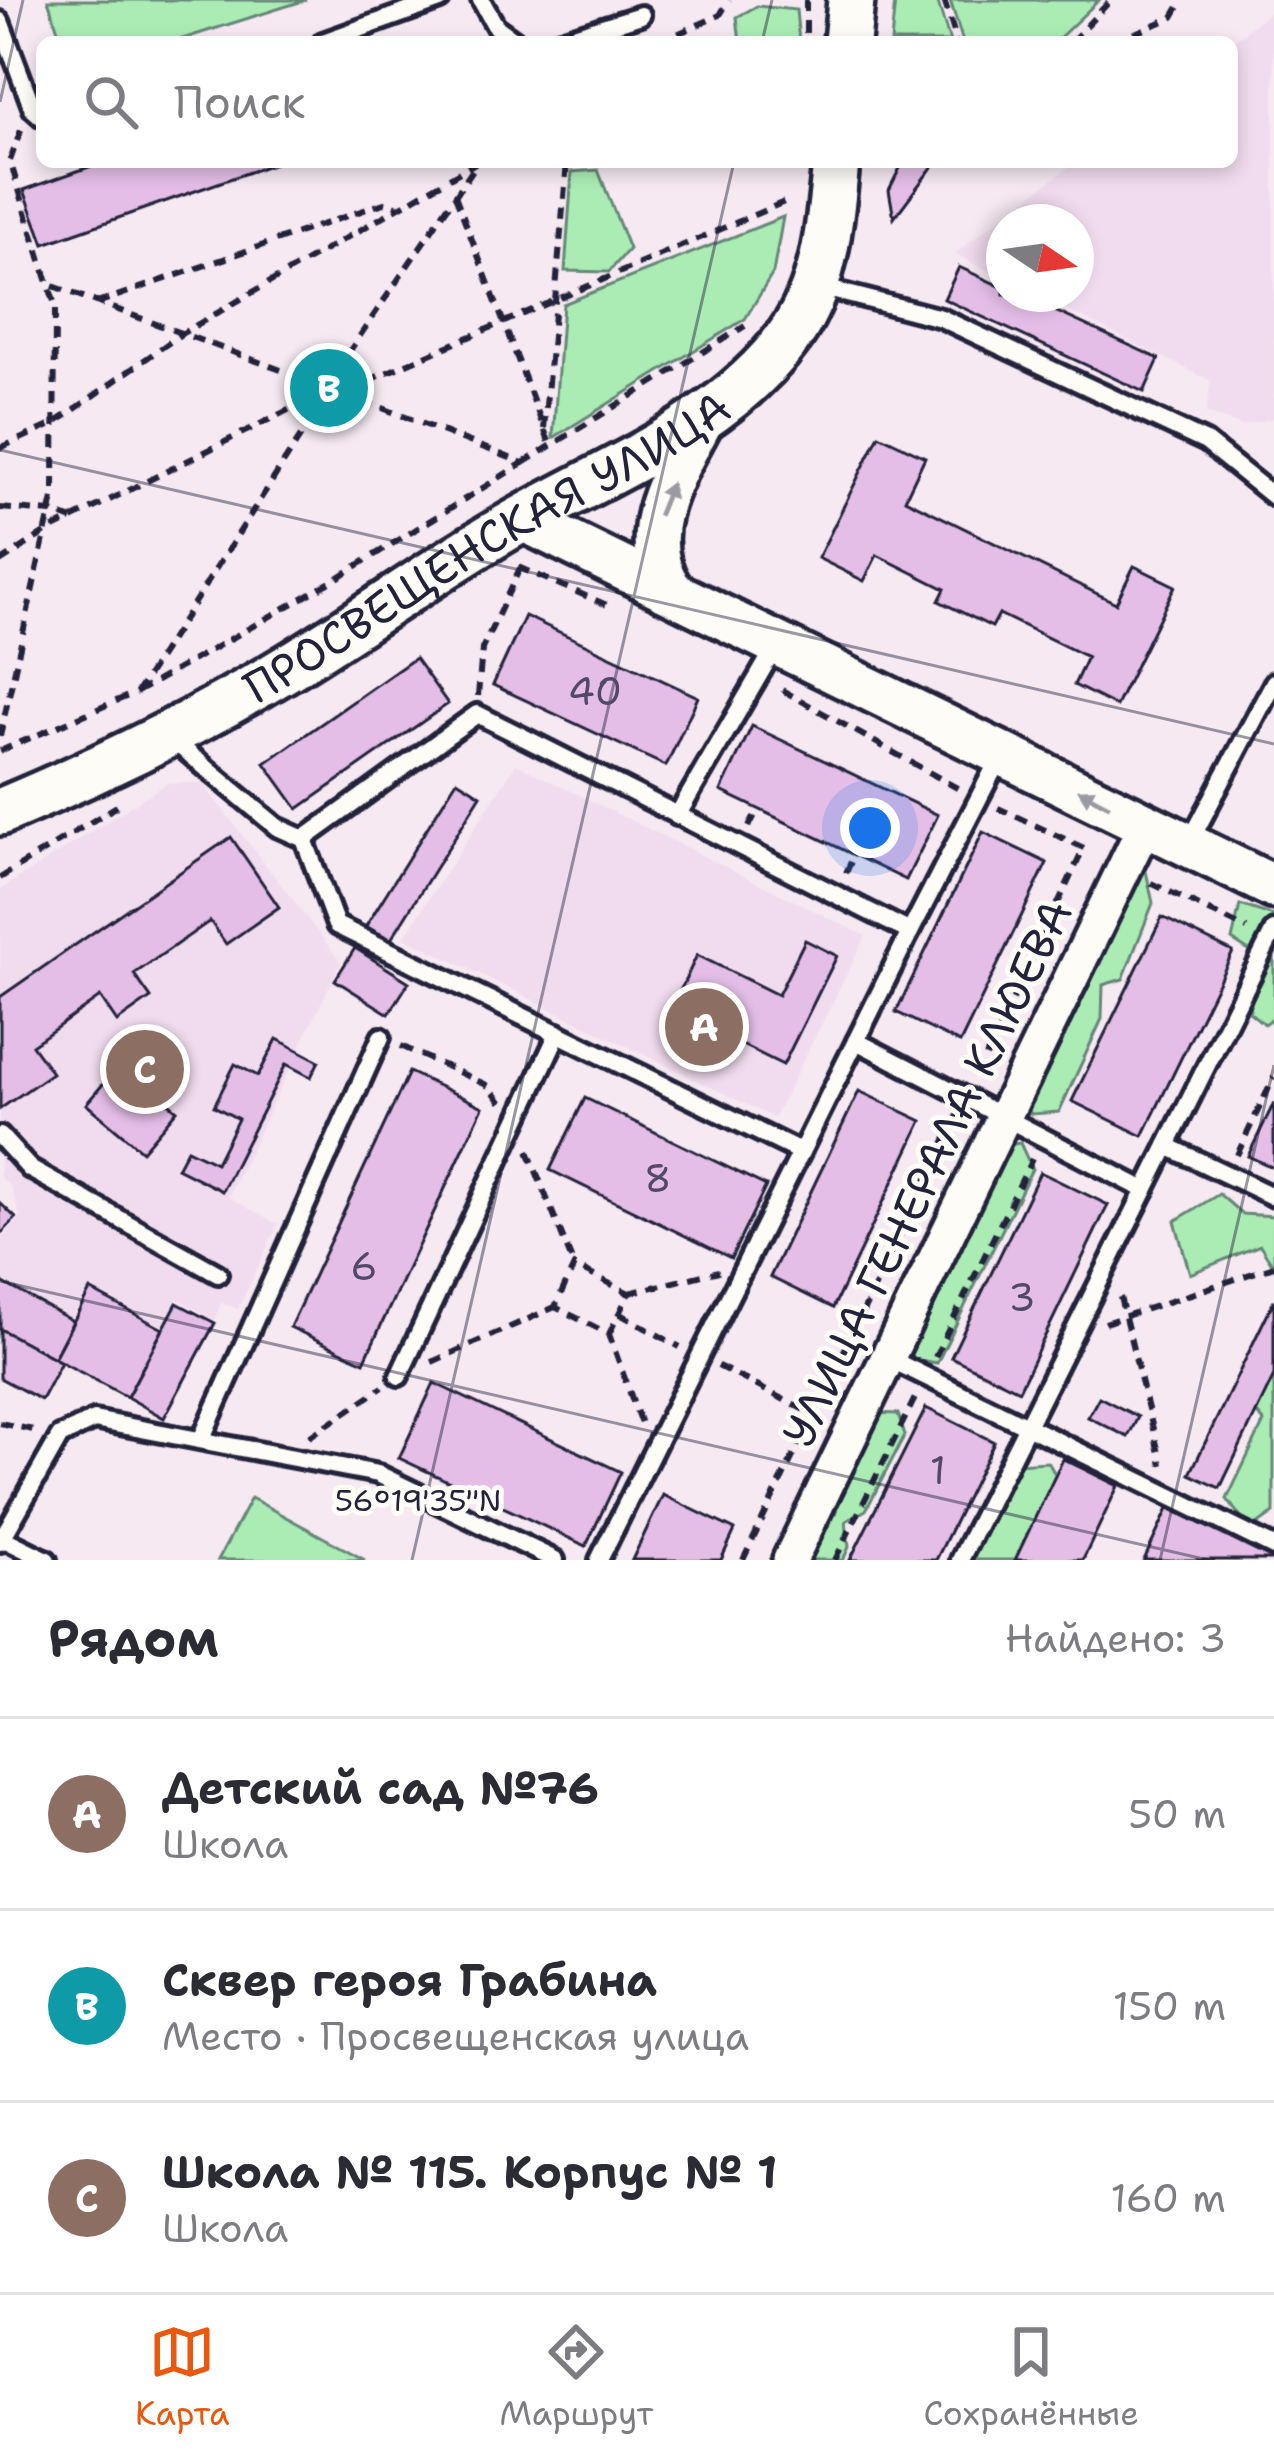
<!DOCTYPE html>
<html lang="ru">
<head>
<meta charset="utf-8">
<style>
	body { margin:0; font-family:"Shantell Sans",sans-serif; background:#f7f7f7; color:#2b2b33 }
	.compass { position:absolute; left:986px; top:204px; width:108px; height:108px; border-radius:50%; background:#fff; box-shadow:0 6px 18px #0003; rotate:103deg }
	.you { position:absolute; left:870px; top:828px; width:42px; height:42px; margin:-30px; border:9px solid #fff; border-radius:50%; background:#1a73e8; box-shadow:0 0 0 18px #1a73e833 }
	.badge { display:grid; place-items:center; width:78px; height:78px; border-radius:50%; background:#ea580c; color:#fff; font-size:39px; font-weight:700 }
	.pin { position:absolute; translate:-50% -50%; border:6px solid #fff; box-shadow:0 3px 12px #0006 }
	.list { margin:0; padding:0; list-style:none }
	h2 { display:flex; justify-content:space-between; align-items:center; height:156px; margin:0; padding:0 48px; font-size:51px }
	h2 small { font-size:39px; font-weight:400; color:#7c7c81 }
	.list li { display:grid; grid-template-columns:78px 1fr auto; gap:36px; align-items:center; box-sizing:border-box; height:192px; padding:0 48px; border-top:3px solid #e1e1e2 }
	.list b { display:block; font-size:45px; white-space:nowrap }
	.list p { margin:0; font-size:39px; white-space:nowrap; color:#7c7c81 }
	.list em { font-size:39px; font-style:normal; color:#7c7c81 }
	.icon { flex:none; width:66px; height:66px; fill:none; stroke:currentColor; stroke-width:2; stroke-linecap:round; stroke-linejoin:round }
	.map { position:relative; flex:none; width:1274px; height:1560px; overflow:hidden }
	.search { position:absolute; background:#fff; box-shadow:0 6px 18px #0003; left:36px; right:36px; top:36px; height:132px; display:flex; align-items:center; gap:30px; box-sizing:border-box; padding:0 42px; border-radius:18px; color:#7c7c81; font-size:45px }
	.sheet { height:732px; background:#fff }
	nav { display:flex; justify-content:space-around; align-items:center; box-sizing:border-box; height:168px; border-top:3px solid #e1e1e2; background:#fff; font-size:33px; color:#7c7c81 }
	nav a { display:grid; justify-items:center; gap:6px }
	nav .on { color:#ea580c }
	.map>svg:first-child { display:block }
	.built { fill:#f1dcef }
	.green { fill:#abecb5; stroke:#668778; stroke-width:3 }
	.building { fill:#e4bee7; stroke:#22223b; stroke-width:3 }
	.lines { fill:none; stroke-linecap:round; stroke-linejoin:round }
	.service-casing { stroke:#22223b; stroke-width:26 }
	.minor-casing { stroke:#22223b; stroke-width:42 }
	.tertiary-casing { stroke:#22223b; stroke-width:51 }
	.secondary-casing { stroke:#22223b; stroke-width:54 }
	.path { stroke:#22223b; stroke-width:6; stroke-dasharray:12 9; stroke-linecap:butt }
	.service { stroke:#fdfcf7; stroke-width:16 }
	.minor { stroke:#fdfcf7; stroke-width:33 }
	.tertiary { stroke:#fdfcf7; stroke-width:42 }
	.secondary { stroke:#fdfcf7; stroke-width:45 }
	.oneway { fill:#9a9aa2 }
	.ticks { fill:none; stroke:#22223b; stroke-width:3; stroke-opacity:0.45 }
	.labels { text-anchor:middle; stroke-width:10; stroke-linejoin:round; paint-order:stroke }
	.number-label { font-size:39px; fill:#524966 }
	.street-label { font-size:45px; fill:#22223b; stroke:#fdfcf7 }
	.ticks-label { font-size:30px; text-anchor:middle; fill:#22223b; stroke:#fdfcf7; stroke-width:10; stroke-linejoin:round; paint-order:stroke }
</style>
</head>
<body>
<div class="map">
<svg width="1274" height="1560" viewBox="0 0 1274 1560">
	<rect width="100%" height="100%" fill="#f6e9f2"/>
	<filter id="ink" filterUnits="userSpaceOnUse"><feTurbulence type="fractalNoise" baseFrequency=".00833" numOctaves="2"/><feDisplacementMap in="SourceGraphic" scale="24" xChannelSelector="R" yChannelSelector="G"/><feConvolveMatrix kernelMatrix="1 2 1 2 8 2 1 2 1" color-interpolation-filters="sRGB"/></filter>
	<g filter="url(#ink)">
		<!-- built -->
		<g class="built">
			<path d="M1274,9V418L1242,426L1206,413L1211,381L1034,294H1076V222H1004V279L954,254L1075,162H1232L1231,42Z"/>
			<path d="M516,764L866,936L774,1118L404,937Z"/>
			<path d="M167,783H202L341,962L228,1197L278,1224L238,1309L221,1303L215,1320L178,1299L162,1326L90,1287L72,1318L0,1278V1240L20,1217L11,1187L0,1177V890Z"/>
		</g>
		<!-- green -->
		<g class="green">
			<path d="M48,0H306L173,42H62Z"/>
			<path d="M895,0H937L950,42H891Z"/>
			<path d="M950,0H1099L1055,42H963Z"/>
			<path d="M757,6L796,10L799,42H740L737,17Z"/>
			<path d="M598,170L629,249L609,272L565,271L572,172Z"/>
			<path d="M783,217L773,273L745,319L553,438L563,304Z"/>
			<path d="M1146,871L1153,903L1123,979L1103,985L1102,1019L1059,1112L1031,1114L1021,1092L1065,994L1090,985L1082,951L1114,880Z"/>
			<path d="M1240,905L1274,916V1017L1264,1024L1249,1012L1263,960L1232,940Z"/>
			<path d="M1020,1143L1032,1169L937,1363L900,1357L991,1148Z"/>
			<path d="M1219,1194L1242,1214L1274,1216V1267L1260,1245L1190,1274L1175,1221Z"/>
			<path d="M1274,1328V1513L1250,1530L1227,1499L1264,1422L1237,1390Z"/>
			<path d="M872,1413L898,1414L905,1435L866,1510L846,1521L849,1547L843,1560H796L810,1532L836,1514L837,1482Z"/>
			<path d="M1048,1462L1069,1498L1047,1560H965L1015,1464Z"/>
			<path d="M251,1498L365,1560H218Z"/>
		</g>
		<!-- building -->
		<g class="building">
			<path d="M103,162H278L44,244L24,190Z"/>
			<path d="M903,162H936L894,218L889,190Z"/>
			<path d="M959,267L1004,288V294H1018L1159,359L1144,392L944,299Z"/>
			<path d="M879,435L925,457L905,499L1116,603L1134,566L1175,586L1116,706L1074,685L1087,657L999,614L992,627L939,601L945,589L877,555L864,581L818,558Z"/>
			<path d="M525,616L698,697L666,766L493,685Z"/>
			<path d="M415,658L448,704L298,809L265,763Z"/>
			<path d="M752,726L938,815L906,880L721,791Z"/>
			<path d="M457,780L481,795L390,941L366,926Z"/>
			<path d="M983,832L1047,863L960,1043L896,1012Z"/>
			<path d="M231,837L279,907L226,944L210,921L134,974L151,998L117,1022L100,997L32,1045L52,1073L0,1109V997Z"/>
			<path d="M1162,917L1233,952L1143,1136L1072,1101Z"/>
			<path d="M805,940L837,956L783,1065L671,1010L697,955L778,995Z"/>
			<path d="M355,948L409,982L389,1014L335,980Z"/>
			<path d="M277,1039L319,1061L311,1077L286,1064L222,1191L177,1168L187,1149L216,1163L238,1119L214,1106L235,1064L258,1076Z"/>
			<path d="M121,1063L177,1110L142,1151L86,1104Z"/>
			<path d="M409,1072L483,1107L364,1362L290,1327Z"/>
			<path d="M859,1091L922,1121L833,1308L770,1277Z"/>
			<path d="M585,1098L766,1186L731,1258L550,1170Z"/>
			<path d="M1274,1103V1168L1248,1156Z"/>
			<path d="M1040,1172L1108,1205L1019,1390L951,1357Z"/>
			<path d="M0,1203L16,1218L0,1235Z"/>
			<path d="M0,1281L73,1321L54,1358L0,1329Z"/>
			<path d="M90,1290L163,1329L127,1397L54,1358Z"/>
			<path d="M1274,1300V1376L1220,1488L1190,1474Z"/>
			<path d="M177,1303L215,1323L164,1418L127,1397Z"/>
			<path d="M0,1329L61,1362L41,1400L0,1378Z"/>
			<path d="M434,1383L621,1472L586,1546L399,1458Z"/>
			<path d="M1099,1397L1138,1417L1128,1437L1088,1417Z"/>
			<path d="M926,1408L994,1442L936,1560H850Z"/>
			<path d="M1063,1459L1118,1486L1083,1560H1015Z"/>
			<path d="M663,1495L735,1530L721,1560H632Z"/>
			<path d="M1169,1507L1271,1557L1270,1560H1144Z"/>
		</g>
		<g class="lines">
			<!-- service casing -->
			<g class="service-casing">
				<g id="service">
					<path d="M481,0L496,27L517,42"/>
					<path d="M0,21L33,109L42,117"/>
					<path d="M323,42L440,0"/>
					<path d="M555,42L641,15"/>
					<path d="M816,286L941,318L1206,442L1274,497"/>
					<path d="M169,737L277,827L304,839L336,925L800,1152"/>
					<path d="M677,816L776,646"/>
					<path d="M304,839L477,714L910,932L1002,753"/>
					<path d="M1188,845L1274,682"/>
					<path d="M856,1041L910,932"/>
					<path d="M0,1136L30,1169L218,1274"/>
					<path d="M1167,1146L1274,1197"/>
					<path d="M1145,1190L1274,930"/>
					<path d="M888,1358L1274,1547"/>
					<path d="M399,1376L558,1033"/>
					<path d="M201,1440L381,1037"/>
					<path d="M0,1537L47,1560"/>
					<path d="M0,1542L60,1436L94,1420L378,1474L555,1560"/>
					<path d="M599,1560L856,1041L1145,1190L960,1560"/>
				</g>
			</g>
			<!-- minor casing -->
			<g class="minor-casing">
				<path id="minor" d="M790,1560L1145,825"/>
			</g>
			<!-- tertiary casing -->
			<g class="tertiary-casing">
				<g id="tertiary">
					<path d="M522,519L1274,887"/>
					<path d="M669,587C633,529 678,468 705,414"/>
				</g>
			</g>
			<!-- secondary casing -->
			<g class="secondary-casing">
				<g id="secondary">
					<path d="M847,42L851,0"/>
					<path id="s1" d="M0,812C100,770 199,722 292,665C369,618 443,563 522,519C613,468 727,423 790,335C826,284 830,222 836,162"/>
				</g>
			</g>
			<!-- path -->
			<g class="path">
				<path d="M806,0V38"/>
				<path d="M944,0L957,42"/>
				<path d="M659,42L720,15L729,0"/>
				<path d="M1071,42L1111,0"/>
				<path d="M1114,42L1173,17L1183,0"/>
				<path d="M455,195L551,447"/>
				<path d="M53,286L311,381"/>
				<path d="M97,303L384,203L397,206"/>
				<circle cx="329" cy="389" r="19"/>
				<path d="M336,371L476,165"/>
				<path d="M348,389L791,199"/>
				<path d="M544,429L567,162"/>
				<path d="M0,448L54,424L181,334L477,162"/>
				<path d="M523,463L745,326"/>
				<path d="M0,508L52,512L72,520"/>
				<path d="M0,562L46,532L312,398"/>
				<path d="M518,567L614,608"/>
				<path d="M782,690L959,789"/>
				<path d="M137,692L334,580L523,463L347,394"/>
				<path d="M478,696L482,649L520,568"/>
				<path d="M0,736L54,494L55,305L10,161L22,127"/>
				<path d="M0,751L137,692L320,406"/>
				<path d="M749,827L758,809"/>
				<path d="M846,873L854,855"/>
				<path d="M0,878L125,801"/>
				<path d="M1151,883L1247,929"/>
				<path d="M401,1046L489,1086L502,1103"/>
				<path d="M977,1076L1084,848L998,808"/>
				<path d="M528,1151L574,1266"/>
				<path d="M1237,1155L1274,1077"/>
				<path d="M629,1293L719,1271"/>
				<path d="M1120,1297L1162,1465"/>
				<path d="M620,1314L680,1347"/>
				<path d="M1105,1323L1274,1266"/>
				<path d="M609,1334L629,1293L574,1266L555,1307L609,1334L641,1424"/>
				<path d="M935,1357L1032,1159"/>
				<path d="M432,1362L555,1307"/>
				<path d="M718,1366L814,1415"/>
				<path d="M0,1423L38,1431"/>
				<path d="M309,1437L383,1387"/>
				<path d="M743,1560L958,1115"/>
				<path d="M835,1560L916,1396"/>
			</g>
			<!-- service -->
			<use href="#service" class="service"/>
			<!-- minor -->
			<use href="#minor" class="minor"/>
			<!-- tertiary -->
			<use href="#tertiary" class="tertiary"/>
			<!-- secondary -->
			<use href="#secondary" class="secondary"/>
		</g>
		<!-- one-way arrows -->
		<defs><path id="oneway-solid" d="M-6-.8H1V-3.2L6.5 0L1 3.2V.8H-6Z" transform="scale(3)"/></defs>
		<g class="oneway">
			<use href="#oneway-solid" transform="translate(665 499) rotate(-68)"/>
			<use href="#oneway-solid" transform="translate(1094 798) rotate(-152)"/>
		</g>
	</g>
	<!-- ticks -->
	<path class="ticks" d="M762,42L772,0M0,102L23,0M0,450L1274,744M0,1281L1208,1560M412,1560L734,162M1160,1560L1274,1065"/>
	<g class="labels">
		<!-- number labels -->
		<g class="number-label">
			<text x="595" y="705">40</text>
			<text x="658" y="1192">8</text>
			<text x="364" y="1280">6</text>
			<text x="1022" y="1311">3</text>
			<text x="938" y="1484">1</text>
		</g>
		<!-- street labels -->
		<g class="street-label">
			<text dy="16" stroke="none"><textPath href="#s1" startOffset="555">ПРОСВЕЩЕНСКАЯ УЛИЦА</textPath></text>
			<text transform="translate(927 1173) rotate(-64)" y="16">УЛИЦА ГЕНЕРАЛА КЛЮЕВА</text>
		</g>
	</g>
	<g class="ticks-label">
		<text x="418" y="1511">56°19'35"N</text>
	</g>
</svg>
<svg class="compass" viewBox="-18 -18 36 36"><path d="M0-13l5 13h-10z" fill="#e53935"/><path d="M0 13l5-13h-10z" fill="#7c7c81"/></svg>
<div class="you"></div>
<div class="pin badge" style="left:704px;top:1027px;background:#8d6e63">A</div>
<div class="pin badge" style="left:329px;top:388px;background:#0f9aa8">B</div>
<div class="pin badge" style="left:145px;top:1069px;background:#8d6e63">C</div>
<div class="search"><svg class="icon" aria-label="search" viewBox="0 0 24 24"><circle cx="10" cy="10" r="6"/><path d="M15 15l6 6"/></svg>Поиск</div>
</div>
<section class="sheet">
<h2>Рядом<small>Найдено: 3</small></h2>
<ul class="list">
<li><span class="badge" style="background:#8d6e63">A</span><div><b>Детский сад №76</b><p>Школа</p></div><em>50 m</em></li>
<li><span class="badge" style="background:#0f9aa8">B</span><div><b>Сквер героя Грабина</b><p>Место · Просвещенская улица</p></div><em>150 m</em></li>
<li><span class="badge" style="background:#8d6e63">C</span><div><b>Школа № 115. Корпус № 1</b><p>Школа</p></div><em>160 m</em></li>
</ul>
</section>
<nav>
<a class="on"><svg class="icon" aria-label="map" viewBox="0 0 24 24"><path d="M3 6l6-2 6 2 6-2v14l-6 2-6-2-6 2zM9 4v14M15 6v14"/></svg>Карта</a>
<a><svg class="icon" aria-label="directions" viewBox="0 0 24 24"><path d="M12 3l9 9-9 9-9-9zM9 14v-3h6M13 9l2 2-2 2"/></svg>Маршрут</a>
<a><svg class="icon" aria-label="saved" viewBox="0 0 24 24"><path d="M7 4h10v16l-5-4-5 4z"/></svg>Сохранённые</a>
</nav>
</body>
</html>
